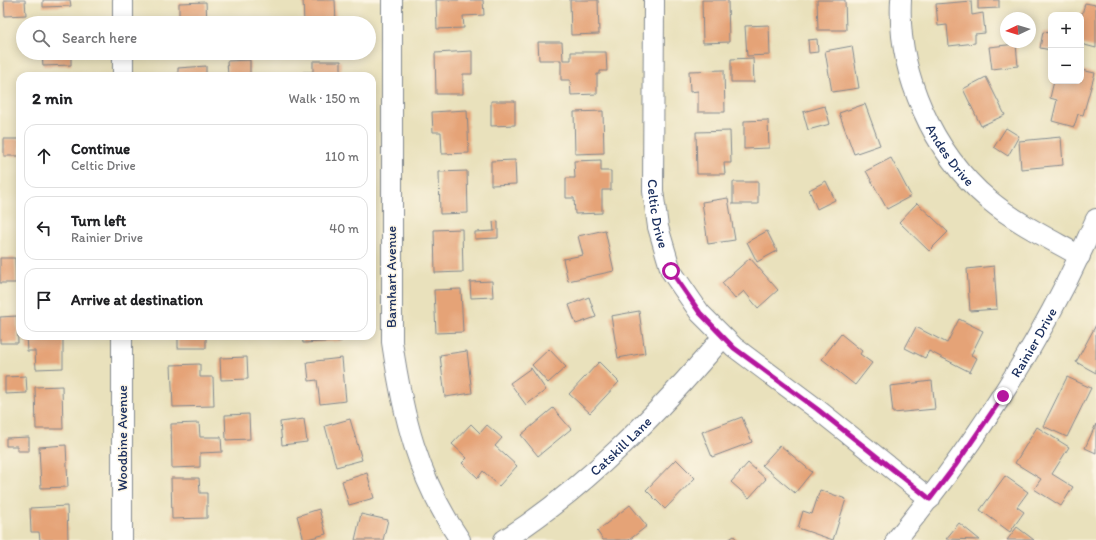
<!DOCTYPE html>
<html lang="en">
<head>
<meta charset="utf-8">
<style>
	body { margin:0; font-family:Itim,sans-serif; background:#f2f2f2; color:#202124 }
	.controls { position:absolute; right:12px; top:12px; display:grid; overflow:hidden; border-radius:8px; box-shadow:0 2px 10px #0003 }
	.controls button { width:36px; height:36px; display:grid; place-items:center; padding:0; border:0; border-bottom:1px solid #e0e0e0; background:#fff; color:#202124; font:20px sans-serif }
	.compass { position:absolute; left:1000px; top:12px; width:36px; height:36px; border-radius:50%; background:#fff; box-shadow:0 2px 10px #0003; rotate:266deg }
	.stop { position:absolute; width:12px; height:12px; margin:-9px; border:3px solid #b5179e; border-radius:50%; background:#fff }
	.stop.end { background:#b5179e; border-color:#fff; box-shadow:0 1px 4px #0008 }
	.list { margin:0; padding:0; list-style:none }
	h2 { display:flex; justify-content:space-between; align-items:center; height:52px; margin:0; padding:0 16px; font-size:17px }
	h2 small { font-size:13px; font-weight:400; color:#757577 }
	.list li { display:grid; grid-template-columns:26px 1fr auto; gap:12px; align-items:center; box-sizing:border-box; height:64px; margin:0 8px 8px; padding:0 8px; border:1px solid #e0e0e0; border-radius:12px }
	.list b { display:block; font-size:15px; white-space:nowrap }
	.list p { margin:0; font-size:13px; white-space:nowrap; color:#757577 }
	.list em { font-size:13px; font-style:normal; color:#757577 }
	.icon { flex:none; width:22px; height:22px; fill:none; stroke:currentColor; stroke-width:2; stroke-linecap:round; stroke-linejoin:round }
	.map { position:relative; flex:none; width:1096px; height:540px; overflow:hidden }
	.search { position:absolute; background:#fff; box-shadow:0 2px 10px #0003; left:16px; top:16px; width:360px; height:44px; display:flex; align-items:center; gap:10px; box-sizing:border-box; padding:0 14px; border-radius:22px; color:#757577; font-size:15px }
	.panel { position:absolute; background:#fff; box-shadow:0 2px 10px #0003; left:16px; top:72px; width:360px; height:268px; border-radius:12px }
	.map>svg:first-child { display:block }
	.building { fill:#e5a377 }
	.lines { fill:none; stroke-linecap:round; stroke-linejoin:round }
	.street-casing { stroke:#82888d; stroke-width:22 }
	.street { stroke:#fff; stroke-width:20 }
	.route { stroke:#b5179e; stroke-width:5 }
	.labels { text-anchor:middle; stroke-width:3; stroke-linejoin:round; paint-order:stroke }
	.street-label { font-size:14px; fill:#1b2f5e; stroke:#fcf5e5 }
</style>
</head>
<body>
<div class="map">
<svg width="1096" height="540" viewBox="0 0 1096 540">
	<rect width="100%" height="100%" fill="#fcf5e5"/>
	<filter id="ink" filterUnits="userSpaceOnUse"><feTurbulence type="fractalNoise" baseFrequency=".025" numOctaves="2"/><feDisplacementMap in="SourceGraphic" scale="8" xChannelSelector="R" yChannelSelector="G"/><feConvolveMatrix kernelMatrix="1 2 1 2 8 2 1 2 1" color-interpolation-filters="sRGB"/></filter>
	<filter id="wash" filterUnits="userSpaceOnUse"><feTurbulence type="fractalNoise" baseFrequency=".012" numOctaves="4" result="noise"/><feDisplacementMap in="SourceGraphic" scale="16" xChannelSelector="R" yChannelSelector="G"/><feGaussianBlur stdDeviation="0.9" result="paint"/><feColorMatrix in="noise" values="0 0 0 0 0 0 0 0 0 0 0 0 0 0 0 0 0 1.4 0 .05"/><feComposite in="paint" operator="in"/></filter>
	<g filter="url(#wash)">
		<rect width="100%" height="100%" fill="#e9e1bc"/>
		<g id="blocks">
			<!-- building -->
			<g class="building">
				<path d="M4,0H25L26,15L5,16Z"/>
				<path d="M43,0H70L71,6L43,7Z"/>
				<path d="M303,0H335L336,23H304Z"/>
				<path d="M436,0H483L484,15L463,16L464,28L437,29Z"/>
				<path d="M570,0H598L599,34L571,35Z"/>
				<path d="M702,0H728L729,42L703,43Z"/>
				<path d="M817,0H845L846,30H818Z"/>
				<path d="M978,0H999V8L978,9Z"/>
				<path d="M971,1L972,15L983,13L985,33L975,34V43L949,46L947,25L938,26L936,4Z"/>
				<path d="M206,2L207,23H179V3Z"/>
				<path d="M1085,3L1096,5V48L1081,44V18Z"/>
				<path d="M769,25L770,55L747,56L745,26Z"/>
				<path d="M1043,32L1051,33V50L1040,48Z"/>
				<path d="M817,39L818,52L809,53L808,40Z"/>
				<path d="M538,42H562L563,60H571V52H606L607,71H600V74H597V94L571,95L570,80H561V60H539Z"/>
				<path d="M1016,44L1018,66L992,69L989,47Z"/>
				<path d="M852,46L859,88L832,92L825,51Z"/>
				<path d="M472,51V74H463V94H436L435,53Z"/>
				<path d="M42,53H71V65L43,66Z"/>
				<path d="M753,58L754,82H731V59Z"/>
				<path d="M250,60V76H228L227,61Z"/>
				<path d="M313,61H341V76H303V72H313Z"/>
				<path d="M206,66V76H178V68Z"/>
				<path d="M724,70L725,112H698V91L690,92L689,71Z"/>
				<path d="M1081,70L1095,73L1083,115L1078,114L1074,127L1052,121L1057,100L1050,98L1054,81H1081Z"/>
				<path d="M986,77L1005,115L981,126L963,89Z"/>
				<path d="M491,101H515V125L491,126Z"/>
				<path d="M865,104L880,145L854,154L839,113Z"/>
				<path d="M825,106L830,124L808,130L803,112Z"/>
				<path d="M467,110L469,153L442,154L441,132H433L432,112Z"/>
				<path d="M603,111L604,153L575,154L574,112Z"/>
				<path d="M768,120L769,148L744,149V121Z"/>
				<path d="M1006,128L1019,136L1008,156L994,147Z"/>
				<path d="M730,131L731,163H724L725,174H697L696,132Z"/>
				<path d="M1061,137L1063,165L1021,169L1019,141Z"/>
				<rect x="4" y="139" width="16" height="17"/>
				<path d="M891,158L911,196L887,209L866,171Z"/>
				<path d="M515,160L516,184L491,185V161Z"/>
				<path d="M601,160V171H611V190H602V213L575,214L574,198H566V178H575L574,161Z"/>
				<path d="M467,171L468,213L440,214L439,172Z"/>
				<path d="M826,181L835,200L817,209L809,190Z"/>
				<rect x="733" y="182" width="25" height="22"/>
				<path d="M728,198L735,240L708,244L702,202Z"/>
				<path d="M917,203L948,232L929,251L899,222Z"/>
				<path d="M498,221V238L475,239V232L494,231L493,222Z"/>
				<path d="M462,229L463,272L435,273L434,230Z"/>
				<path d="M605,230L614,271L568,281L563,259L583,255L578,236Z"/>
				<path d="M767,231L777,251L757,262L747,242Z"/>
				<path d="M0,258H15L16,283H0Z"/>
				<path d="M750,258L778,290L758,308L744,291L735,299L722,283Z"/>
				<path d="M994,266L997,309L970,311L967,269Z"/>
				<path d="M492,281L493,297L471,298L470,282Z"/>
				<path d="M461,289L463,332L436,333L434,290Z"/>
				<path d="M589,297L596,317L576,324L569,305Z"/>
				<path d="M639,311L645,353L618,358L611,316Z"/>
				<path d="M17,316L18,343H0V317Z"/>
				<path d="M959,319L983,331L971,355L977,358L970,372L929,351L925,358L905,348L916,327L947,343Z"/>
				<path d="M1096,325V373L1076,362Z"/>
				<path d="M841,334L862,351L860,354L872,363L855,385L822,359Z"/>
				<path d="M26,336H63V368L36,369L35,351H27Z"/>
				<rect x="178" y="336" width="28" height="12"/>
				<path d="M302,336H342V341L303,343Z"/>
				<path d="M549,349L566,367L548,383L532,365Z"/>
				<path d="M467,351L472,393L445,397L440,355Z"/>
				<path d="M247,357L248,379L221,380L220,358Z"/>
				<path d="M342,358L346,401L320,404L317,380L309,381L307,362Z"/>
				<path d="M599,362L619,382L590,413L569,394Z"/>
				<path d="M200,364V377H213L214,406L173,407L171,365Z"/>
				<path d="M531,368L546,390L526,405L510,383Z"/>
				<path d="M26,376L27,393L5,394V377Z"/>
				<path d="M1067,377L1091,388L1067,437L1043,426Z"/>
				<path d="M932,381L935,409L893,413L890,386Z"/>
				<path d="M62,386L63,429H36L35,387Z"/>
				<path d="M553,408L571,429L538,456L521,435Z"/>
				<path d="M249,414L250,439L226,440L225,415Z"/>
				<path d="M742,417L752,442L712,457L702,432Z"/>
				<path d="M304,419L307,442L282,445L280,422Z"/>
				<path d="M350,419L362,460L336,467L325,426Z"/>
				<path d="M199,423L200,437H221L222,452L200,453V467L172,468L171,424Z"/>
				<path d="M471,424L480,433L487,425L502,438L495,446L517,466L499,486L483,471L478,478L462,463L467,458L452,444Z"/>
				<path d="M1096,424V453L1085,448Z"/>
				<path d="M1037,427L1069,447L1052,474L1073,487L1061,506L1034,489L1041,479L1015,463Z"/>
				<path d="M29,437V451H17V446H6V438Z"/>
				<path d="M66,445L68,487L41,488L39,447Z"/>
				<path d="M780,445L812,472L795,493L762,465Z"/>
				<path d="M676,459L695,478L665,509L646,490Z"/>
				<path d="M748,463L766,479L749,498L731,482Z"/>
				<path d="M367,473L374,498L349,505L342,481Z"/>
				<path d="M1005,476L1028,492L1017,507L1024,512L1010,532L980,510Z"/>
				<path d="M171,478H199L200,493H207V518L172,519Z"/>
				<path d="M820,490L846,499L833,540L798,528L803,511L812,514Z"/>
				<path d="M630,505L647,526L629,540H603L597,531Z"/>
				<path d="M67,506L68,540H40L39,532H31L30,508Z"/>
				<path d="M319,509L326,534L304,540L297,516Z"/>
				<path d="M361,514L388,520L383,540H355Z"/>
				<path d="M959,523L980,540L946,539Z"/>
				<path d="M1017,527L1034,540H1007Z"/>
				<path d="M734,536L737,540H728Z"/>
			</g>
		</g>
	</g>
	<g filter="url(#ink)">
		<use href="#blocks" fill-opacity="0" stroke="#82888d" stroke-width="1"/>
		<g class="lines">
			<!-- street casing -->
			<g class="street-casing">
				<g id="street">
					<path d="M392,0V342C403,416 417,477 460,540"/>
					<path id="s1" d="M654,0L653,191L658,227L671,271L700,313L734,347L817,409L930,499"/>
					<path id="s2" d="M901,0C897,73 933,153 989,200C1015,222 1050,239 1080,256"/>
					<path d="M123,23V0"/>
					<path d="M123,76V53"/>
					<path d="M122,540V336"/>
					<path id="s3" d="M504,540C586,488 660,411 723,337"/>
					<path id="s4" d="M896,540C977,442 1046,335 1096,219"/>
				</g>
			</g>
			<!-- street -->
			<use href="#street" class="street"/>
		</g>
	</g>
	<g class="lines" filter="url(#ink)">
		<!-- route -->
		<path class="route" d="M671,271L700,313L734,348L817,409L930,499L955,466L1003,396"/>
	</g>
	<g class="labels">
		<!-- street labels -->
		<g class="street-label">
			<text dy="5" stroke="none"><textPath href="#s2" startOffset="166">Andes Drive</textPath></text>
			<text dy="5" stroke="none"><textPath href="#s1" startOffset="214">Celtic Drive</textPath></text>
			<text transform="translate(391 277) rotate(-90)" y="5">Barnhart Avenue</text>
			<text dy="5" stroke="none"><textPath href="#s4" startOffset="241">Rainier Drive</textPath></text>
			<text transform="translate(122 438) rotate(-90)" y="5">Woodbine Avenue</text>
			<text dy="5" stroke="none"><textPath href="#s3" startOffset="150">Catskill Lane</textPath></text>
		</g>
	</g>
</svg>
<div class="controls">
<button>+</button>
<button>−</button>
</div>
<svg class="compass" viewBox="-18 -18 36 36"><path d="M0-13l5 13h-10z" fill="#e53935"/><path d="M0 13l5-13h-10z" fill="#757577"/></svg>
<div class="stop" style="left:671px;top:271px"></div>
<div class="stop end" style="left:1003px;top:396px"></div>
<div class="search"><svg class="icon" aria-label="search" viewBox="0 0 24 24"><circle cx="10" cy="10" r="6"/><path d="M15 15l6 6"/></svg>Search here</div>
<section class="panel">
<h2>2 min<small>Walk · 150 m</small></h2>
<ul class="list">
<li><svg class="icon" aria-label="ahead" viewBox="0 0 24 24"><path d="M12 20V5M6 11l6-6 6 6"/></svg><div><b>Continue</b><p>Celtic Drive</p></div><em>110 m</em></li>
<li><svg class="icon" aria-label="left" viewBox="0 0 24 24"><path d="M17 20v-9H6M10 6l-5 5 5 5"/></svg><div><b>Turn left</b><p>Rainier Drive</p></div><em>40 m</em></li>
<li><svg class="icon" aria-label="arrive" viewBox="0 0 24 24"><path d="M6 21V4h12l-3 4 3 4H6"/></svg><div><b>Arrive at destination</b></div></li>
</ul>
</section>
</div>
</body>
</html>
